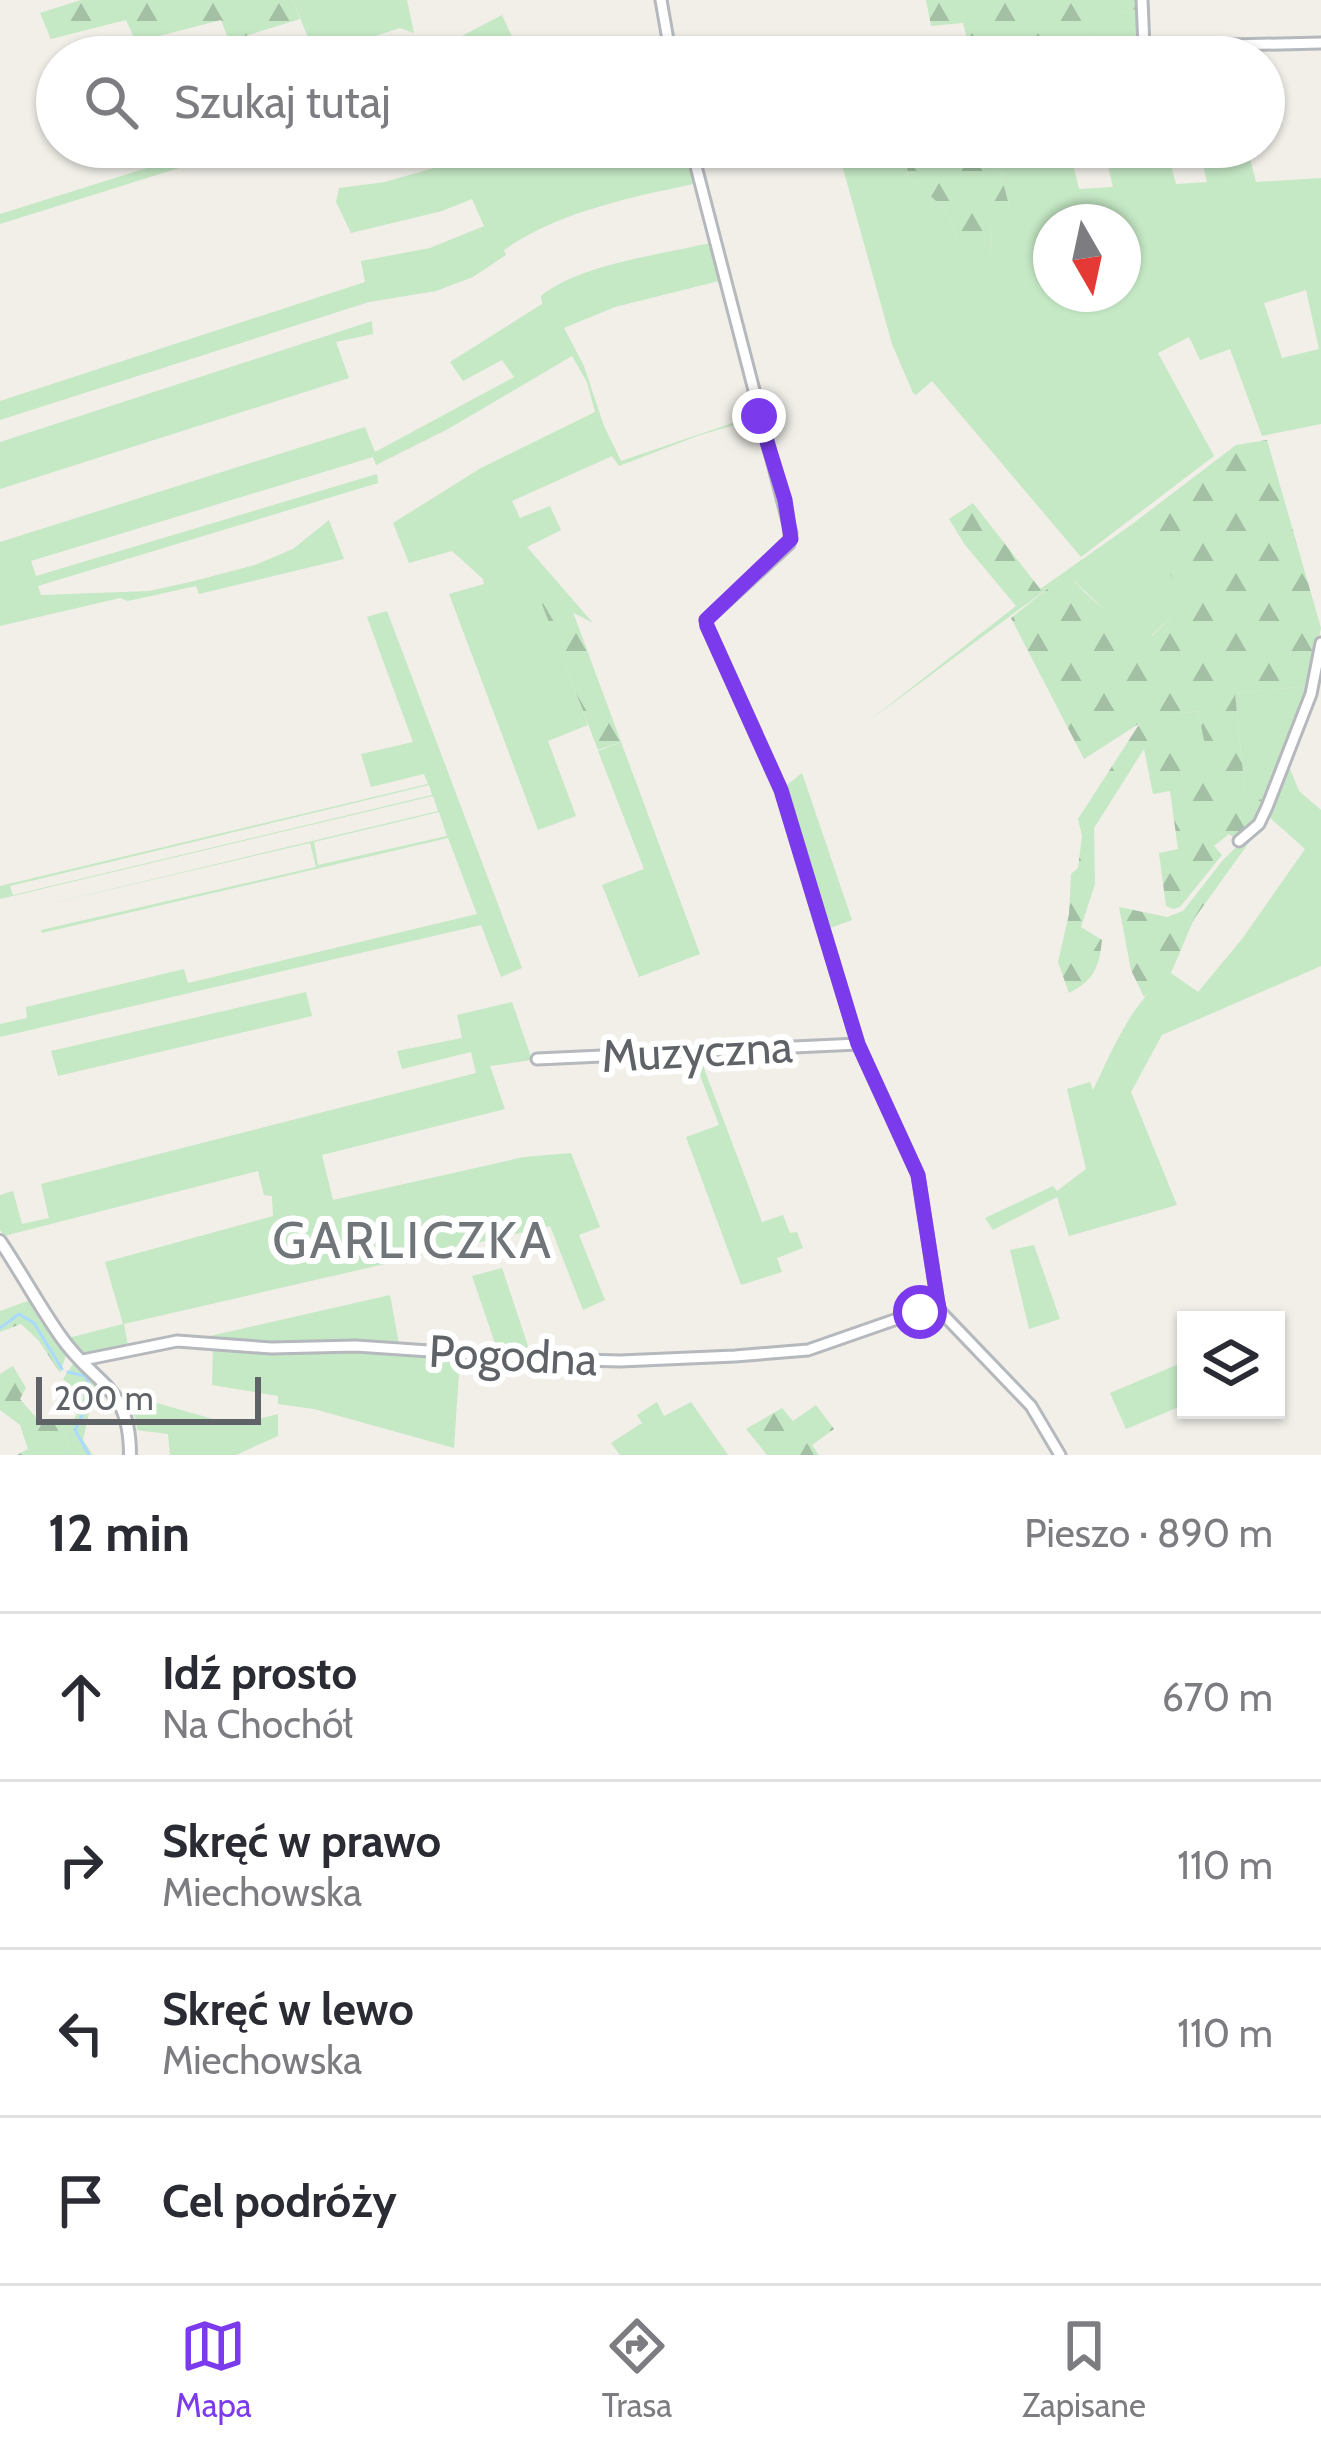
<!DOCTYPE html>
<html lang="pl">
<head>
<meta charset="utf-8">
<style>
	body { margin:0; font-family:Cabin,sans-serif; background:#f7f7f7; color:#2b2b33 }
	.controls { position:absolute; right:36px; bottom:36px; display:grid; overflow:hidden; border-radius:0px; box-shadow:0 3px 9px #0004 }
	.controls button { width:108px; height:108px; display:grid; place-items:center; padding:0; border:0; border-bottom:3px solid #e1e1e2; background:#fff; color:#2b2b33; font:60px sans-serif }
	.compass { position:absolute; left:1033px; top:204px; width:108px; height:108px; border-radius:50%; background:#fff; box-shadow:0 3px 9px #0004; rotate:171deg }
	.scale { position:absolute; left:36px; bottom:30px; width:225px; box-sizing:border-box; padding-left:12px; border:6px solid #5f6368; border-top:0; font-size:33px; line-height:42px; white-space:nowrap; color:#5f6368; -webkit-text-stroke:9px #fff; paint-order:stroke }
	.stop { position:absolute; width:36px; height:36px; margin:-27px; border:9px solid #7c3aed; border-radius:50%; background:#fff }
	.stop.end { background:#7c3aed; border-color:#fff; box-shadow:0 3px 12px #0008 }
	.list { margin:0; padding:0; list-style:none }
	h2 { display:flex; justify-content:space-between; align-items:center; height:156px; margin:0; padding:0 48px; font-size:51px }
	h2 small { font-size:39px; font-weight:400; color:#7c7c81 }
	.list li { display:grid; grid-template-columns:78px 1fr auto; gap:36px; align-items:center; box-sizing:border-box; height:168px; padding:0 48px; border-top:3px solid #e1e1e2 }
	.list b { display:block; font-size:45px; white-space:nowrap }
	.list p { margin:0; font-size:39px; white-space:nowrap; color:#7c7c81 }
	.list em { font-size:39px; font-style:normal; color:#7c7c81 }
	.icon { flex:none; width:66px; height:66px; fill:none; stroke:currentColor; stroke-width:2; stroke-linecap:round; stroke-linejoin:round }
	.map { position:relative; flex:none; width:1321px; height:1455px; overflow:hidden }
	.search { position:absolute; background:#fff; box-shadow:0 3px 9px #0004; left:36px; right:36px; top:36px; height:132px; display:flex; align-items:center; gap:30px; box-sizing:border-box; padding:0 42px; border-radius:66px; color:#7c7c81; font-size:45px }
	.sheet { height:828px; background:#fff }
	nav { display:flex; justify-content:space-around; align-items:center; box-sizing:border-box; height:168px; border-top:3px solid #e1e1e2; background:#fff; font-size:33px; color:#7c7c81 }
	nav a { display:grid; justify-items:center; gap:6px }
	nav .on { color:#7c3aed }
	.map>svg:first-child { display:block }
	.green { fill:#c5e8c5; fill-rule:evenodd }
	.forest { fill:url(#forest-firs); fill-rule:evenodd }
	.lines { fill:none; stroke-linecap:round; stroke-linejoin:round }
	.stream { stroke:#aadaff; stroke-width:3 }
	.minor-casing { stroke:#b5b8bc; stroke-width:15 }
	.tertiary-casing { stroke:#b5b8bc; stroke-width:16 }
	.minor { stroke:#fff; stroke-width:9 }
	.tertiary { stroke:#fff; stroke-width:10 }
	.route { stroke:#7c3aed; stroke-width:15 }
	.labels { text-anchor:middle; stroke-width:12; stroke-linejoin:round; paint-order:stroke }
	.street-label { font-size:45px; fill:#5f6368; stroke:#fff }
	.quarter-label { font-size:51px; letter-spacing:3px; fill:#70757a; stroke:#fff }
</style>
</head>
<body>
<div class="map">
<svg width="1321" height="1455" viewBox="0 0 1321 1455">
	<defs>
		<pattern id="forest-firs" width="22" height="20" patternUnits="userSpaceOnUse" patternTransform="scale(3)"><rect width="22" height="20" fill="#c5e8c5"/><path d="M5 1l3.5 6h-7zM16 11l3.5 6h-7z" fill="#a3c0a4"/></pattern>
	</defs>
	<rect width="100%" height="100%" fill="#f1efe8"/>
	<!-- green -->
	<g class="green">
		<path d="M293,0H407L414,33L400,28L315,55Z"/>
		<path d="M1141,8L1142,32L1137,43L1097,47L1084,22Z"/>
		<path d="M502,15L519,52L509,57H435V50Z"/>
		<path d="M214,147H246L0,224V214Z"/>
		<path d="M448,147H689L698,183C633,197 559,211 504,250L506,255L473,277L436,291L369,302L0,420V401L365,282L361,261L430,248L484,226L472,199L442,211L351,233L336,202L339,188L385,182L451,163Z"/>
		<path d="M837,147C877,147 928,137 962,163L950,179L906,159L908,176L946,210L967,263L990,264L991,220L1010,209L994,147H1069L1079,189L1113,187L1105,154L1134,152V147H1166L1176,184L1207,182L1199,147H1247L1256,182L1321,178V424L1262,436L1230,349L1200,360L1189,337L1158,353L1214,456L1081,557L932,381L916,395L913,393L892,344ZM1051,222H1123V294H1051ZM1306,290L1319,349L1282,358L1264,303Z"/>
		<path d="M714,242L723,280L615,307L564,328L584,366L604,426L621,461L756,415L758,418L700,435L619,466L612,456L512,501L520,518L550,506L561,530L527,547L593,623L539,595L588,725L548,741L576,816L538,830L449,594L484,584L483,579L452,551L409,563L393,523L481,468L595,412L587,382L572,356L448,429L376,465L373,457L31,561L36,576L377,474L378,483L38,586L41,595L149,591L190,582L255,565L293,549L329,520L344,559L199,594L196,586L128,601L120,598L0,626V542L365,427L375,452L514,377L502,360L463,381L450,362L542,304L541,296C579,264 666,254 714,242Z"/>
		<path d="M372,321L373,334L336,342L349,378L0,489V442Z"/>
		<path d="M1131,525L1186,593L1171,617L1151,636L1116,621L1067,574L870,720L1016,606Z"/>
		<path d="M387,611L522,968L501,977L481,925L0,1037V1024L27,1018L26,1007L184,969L188,983L477,914L448,838L42,933L41,930L316,867L310,843L36,907L438,811L433,796L0,899V886L428,784L424,774L371,787L361,754L413,742L367,617ZM429,785L432,795L13,895L10,886ZM439,812L447,836L318,865L314,842Z"/>
		<path d="M1308,686L1267,802L1245,793L1235,693Z"/>
		<path d="M1198,711L1208,755L1176,762L1163,739V716Z"/>
		<path d="M621,742L700,954L639,977L602,885L644,869L598,751Z"/>
		<path d="M1288,764L1299,791L1321,810V966L1162,1035L1131,1092L1177,1205L1069,1236L1057,1197L993,1230L985,1218L1053,1186L1057,1191L1086,1169L1067,1089L1090,1082L1093,1090C1113,1049 1132,1000 1171,973L1198,992L1242,939L1305,849L1268,816Z"/>
		<path d="M802,773L852,920L830,928L782,789Z"/>
		<path d="M306,992L312,1016L58,1076L51,1051Z"/>
		<path d="M512,1002L532,1060L490,1066L505,1109L322,1155L333,1200L524,1157L571,1153L600,1227L579,1235L605,1300L583,1310L550,1226L124,1324L128,1346C101,1352 87,1364 68,1338L123,1324L105,1262L273,1216L272,1196L264,1195L258,1171L4,1236L0,1230V1195L13,1191L22,1224L49,1218L41,1184L476,1073L471,1052L402,1069L397,1051L462,1038L457,1015Z"/>
		<path d="M699,1055L762,1222L783,1215L790,1233L797,1232L803,1248L777,1258L782,1272L741,1285L686,1137L719,1125L693,1057Z"/>
		<path d="M1034,1245L1060,1319L1029,1329L1010,1250Z"/>
		<path d="M502,1268L531,1355L498,1352L472,1276Z"/>
		<path d="M390,1295L399,1344H270L201,1338Z"/>
		<path d="M213,1348L347,1350L460,1358L454,1448L314,1409L278,1404V1396L212,1385Z"/>
		<path d="M1186,1361V1404L1126,1429L1110,1393Z"/>
		<path d="M79,1362L96,1381L83,1440L93,1455H71L60,1424L72,1422C81,1409 87,1399 80,1384L71,1387L63,1379L73,1364Z"/>
		<path d="M118,1392L234,1425L278,1414V1436L236,1455H170L168,1434L137,1430L136,1419Z"/>
		<path d="M657,1402L664,1416L691,1402L728,1455H620L611,1443L642,1423L637,1415Z"/>
	</g>
	<!-- forest -->
	<g class="forest">
		<path d="M81,0H293L300,19L229,41L221,20L136,42L126,20L51,39L40,13Z"/>
		<path d="M926,0H1140L1141,8L1085,22L1097,47L1050,53V57H959L971,54L963,23L931,26Z"/>
		<path d="M954,147H994L1010,209L991,220L990,264L976,270L967,263L946,210L908,176L906,158L950,178L961,163L947,152Z"/>
		<path d="M1267,440L1321,628L1308,686L1235,693L1245,792L1267,802L1257,821L1236,839L1229,834L1214,846L1222,855L1180,907L1173,909L1166,906L1159,853L1178,849L1170,791L1153,794L1144,749L1094,828L1095,884L1081,927L1102,940C1099,968 1094,980 1069,993L1058,962L1069,914L1071,874L1078,868L1082,836L1078,819L1140,723L1084,759L1011,618L1067,573C1093,603 1115,621 1152,636L1171,617L1185,593L1131,525L1236,445ZM1198,711L1207,755L1176,761L1173,744L1163,738V716Z"/>
		<path d="M973,503L1041,590L1016,606L965,545L949,519Z"/>
		<path d="M538,594L573,612L621,742L598,750Z"/>
		<path d="M1268,816L1194,919L1171,973L1144,997L1131,970L1119,907L1167,917L1183,911L1223,860Z"/>
		<path d="M33,1299L66,1355L60,1373L39,1341L21,1324L0,1332V1311Z"/>
		<path d="M13,1366L26,1388L20,1399L39,1421L60,1424L71,1455H17L28,1449L20,1425L0,1410V1374Z"/>
		<path d="M816,1405L834,1429L812,1445L819,1455H767L746,1429L782,1408L793,1421Z"/>
	</g>
	<g class="lines">
		<!-- stream -->
		<g class="stream">
			<path d="M0,1328L19,1314L34,1323L62,1369"/>
			<path d="M68,1372L85,1376L93,1394L75,1430L89,1455"/>
		</g>
		<!-- minor casing -->
		<g class="minor-casing">
			<g id="minor">
				<path d="M661,0L671,57"/>
				<path d="M1142,0L1144,47L1321,43"/>
				<path d="M691,147L791,533L789,544L706,620L707,626L781,790L858,1044L918,1175L939,1310L1031,1406L1060,1455"/>
				<path d="M1239,841L1259,824L1267,807L1311,694L1321,643"/>
				<path d="M537,1059L858,1044"/>
				<path d="M83,1360L177,1341L271,1348L356,1346L545,1359L620,1361L735,1356L808,1350L920,1311L939,1310"/>
			</g>
		</g>
		<!-- tertiary casing -->
		<g class="tertiary-casing">
			<path id="tertiary" d="M0,1241C21,1272 39,1306 61,1337C95,1386 130,1385 130,1455"/>
		</g>
		<!-- minor -->
		<use href="#minor" class="minor"/>
		<!-- tertiary -->
		<use href="#tertiary" class="tertiary"/>
	</g>
	<g class="lines">
		<!-- route -->
		<path class="route" d="M759,416L785,500L791,539L706,620L707,626L781,790L858,1044L918,1175L939,1310L920,1312"/>
	</g>
	<g class="labels">
		<!-- street labels -->
		<g class="street-label">
			<text transform="translate(697 1051) rotate(-3)" y="16">Muzyczna</text>
			<text transform="translate(513 1355) rotate(3)" y="16">Pogodna</text>
		</g>
		<!-- quarter labels -->
		<g class="quarter-label">
			<text x="413" y="1258">GARLICZKA</text>
		</g>
	</g>
</svg>
<div class="controls">
<button><svg class="icon" aria-label="layers" viewBox="0 0 24 24"><path d="M12 4l9 5-9 5-9-5zM3 14l9 5 9-5"/></svg></button>
</div>
<svg class="compass" viewBox="-18 -18 36 36"><path d="M0-13l5 13h-10z" fill="#e53935"/><path d="M0 13l5-13h-10z" fill="#7c7c81"/></svg>
<div class="scale">200 m</div>
<div class="stop" style="left:920px;top:1312px"></div>
<div class="stop end" style="left:759px;top:416px"></div>
<div class="search"><svg class="icon" aria-label="search" viewBox="0 0 24 24"><circle cx="10" cy="10" r="6"/><path d="M15 15l6 6"/></svg>Szukaj tutaj</div>
</div>
<section class="sheet">
<h2>12 min<small>Pieszo · 890 m</small></h2>
<ul class="list">
<li><svg class="icon" aria-label="ahead" viewBox="0 0 24 24"><path d="M12 20V5M6 11l6-6 6 6"/></svg><div><b>Idź prosto</b><p>Na Chochół</p></div><em>670 m</em></li>
<li><svg class="icon" aria-label="right" viewBox="0 0 24 24"><path d="M7 20v-9h11M14 6l5 5-5 5"/></svg><div><b>Skręć w prawo</b><p>Miechowska</p></div><em>110 m</em></li>
<li><svg class="icon" aria-label="left" viewBox="0 0 24 24"><path d="M17 20v-9H6M10 6l-5 5 5 5"/></svg><div><b>Skręć w lewo</b><p>Miechowska</p></div><em>110 m</em></li>
<li><svg class="icon" aria-label="arrive" viewBox="0 0 24 24"><path d="M6 21V4h12l-3 4 3 4H6"/></svg><div><b>Cel podróży</b></div></li>
</ul>
</section>
<nav>
<a class="on"><svg class="icon" aria-label="map" viewBox="0 0 24 24"><path d="M3 6l6-2 6 2 6-2v14l-6 2-6-2-6 2zM9 4v14M15 6v14"/></svg>Mapa</a>
<a><svg class="icon" aria-label="directions" viewBox="0 0 24 24"><path d="M12 3l9 9-9 9-9-9zM9 14v-3h6M13 9l2 2-2 2"/></svg>Trasa</a>
<a><svg class="icon" aria-label="saved" viewBox="0 0 24 24"><path d="M7 4h10v16l-5-4-5 4z"/></svg>Zapisane</a>
</nav>
</body>
</html>
